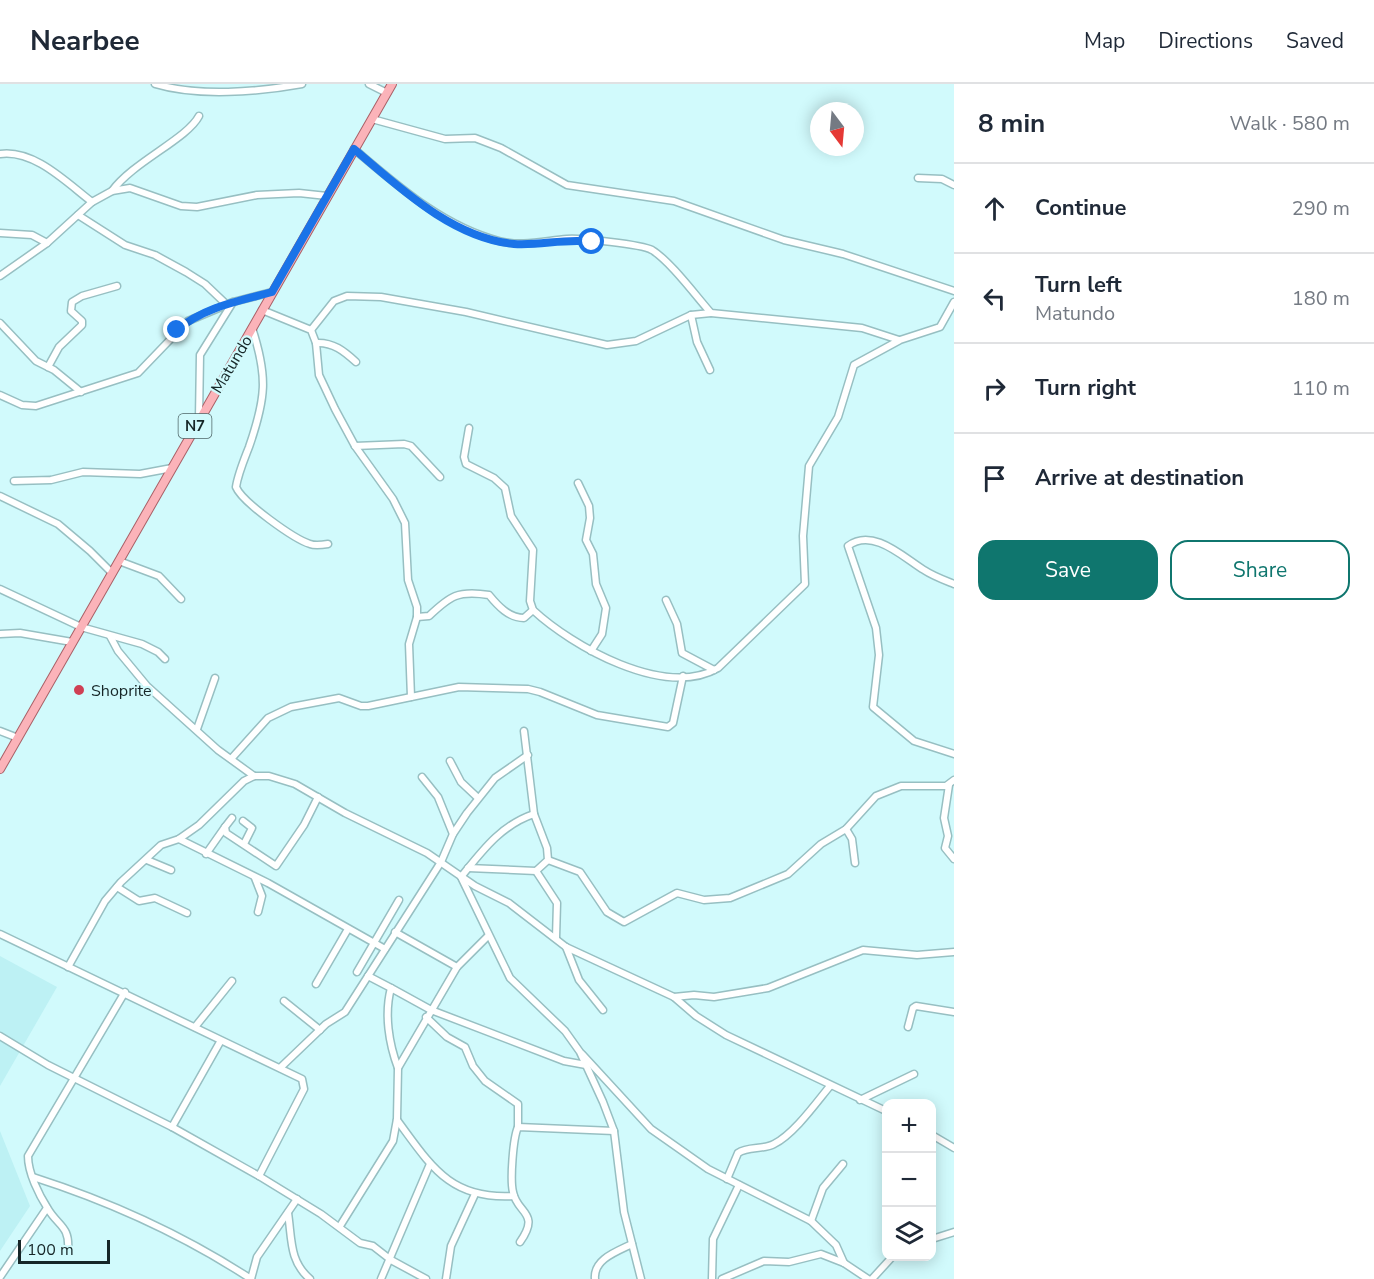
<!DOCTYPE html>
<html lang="en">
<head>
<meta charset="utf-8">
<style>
	body { margin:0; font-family:"Nunito Sans",sans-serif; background:#f2f2f3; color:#1f2937 }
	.controls { position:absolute; right:18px; bottom:18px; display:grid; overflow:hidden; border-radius:12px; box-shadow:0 3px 15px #0003 }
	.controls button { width:54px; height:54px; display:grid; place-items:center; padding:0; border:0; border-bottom:2px solid #e0e1e3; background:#fff; color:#1f2937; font:30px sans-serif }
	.compass { position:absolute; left:810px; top:18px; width:54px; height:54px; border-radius:50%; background:#fff; box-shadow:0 3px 15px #0003; rotate:164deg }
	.scale { position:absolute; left:18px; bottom:15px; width:92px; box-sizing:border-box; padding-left:6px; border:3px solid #162627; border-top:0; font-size:16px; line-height:21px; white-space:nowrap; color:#162627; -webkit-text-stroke:4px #d1fafc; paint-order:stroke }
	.stop { position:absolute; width:18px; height:18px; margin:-14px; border:4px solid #1a73e8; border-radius:50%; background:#fff }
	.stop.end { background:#1a73e8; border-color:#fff; box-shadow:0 2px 6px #0008 }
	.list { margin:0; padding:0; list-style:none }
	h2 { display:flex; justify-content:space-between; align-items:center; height:78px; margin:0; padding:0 24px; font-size:26px }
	h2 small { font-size:20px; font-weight:400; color:#747a83 }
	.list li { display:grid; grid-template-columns:39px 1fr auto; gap:18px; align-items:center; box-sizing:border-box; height:90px; padding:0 24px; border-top:2px solid #e0e1e3 }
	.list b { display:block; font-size:22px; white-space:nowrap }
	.list p { margin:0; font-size:20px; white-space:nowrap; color:#747a83 }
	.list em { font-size:20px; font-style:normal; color:#747a83 }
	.actions { display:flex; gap:12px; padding:18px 24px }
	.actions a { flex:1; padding:14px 0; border:2px solid #0f766e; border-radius:18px; text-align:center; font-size:21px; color:#0f766e }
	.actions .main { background:#0f766e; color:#fff }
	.icon { flex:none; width:33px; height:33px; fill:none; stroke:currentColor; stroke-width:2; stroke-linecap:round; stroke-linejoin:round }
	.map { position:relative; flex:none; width:954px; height:1195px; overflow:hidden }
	header { display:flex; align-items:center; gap:36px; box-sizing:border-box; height:84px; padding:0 30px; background:#fff; border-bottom:2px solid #e0e1e3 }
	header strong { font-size:28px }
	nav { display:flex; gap:33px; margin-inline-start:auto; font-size:21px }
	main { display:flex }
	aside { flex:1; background:#fff }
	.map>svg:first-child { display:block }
	.built { fill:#bdf1f4 }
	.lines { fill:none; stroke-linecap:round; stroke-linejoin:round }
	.minor-casing { stroke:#97bfc2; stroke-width:9 }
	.major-casing { stroke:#a96067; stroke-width:10 }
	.minor { stroke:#fff; stroke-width:6 }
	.major { stroke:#fbb3b9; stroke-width:8 }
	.route { stroke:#1a73e8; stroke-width:8 }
	.poi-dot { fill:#cf3f54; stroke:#d1fafc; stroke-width:2 }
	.labels { text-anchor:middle; stroke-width:4.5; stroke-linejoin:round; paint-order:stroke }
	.shield { fill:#d1fafc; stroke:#4e6667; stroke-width:1.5 }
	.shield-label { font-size:15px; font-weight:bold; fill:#162627 }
	.street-label { font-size:16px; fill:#162627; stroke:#d1fafc }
	.poi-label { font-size:16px; fill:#162627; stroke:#d1fafc; text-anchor:start }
</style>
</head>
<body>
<header>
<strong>Nearbee</strong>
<nav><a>Map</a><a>Directions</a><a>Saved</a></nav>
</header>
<main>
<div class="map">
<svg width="954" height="1195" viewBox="0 0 954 1195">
	<rect width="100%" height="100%" fill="#d1fafc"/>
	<!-- built -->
	<g class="built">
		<path d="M0,872L57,903L0,1002Z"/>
		<path d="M0,1047L30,1122L0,1167Z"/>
	</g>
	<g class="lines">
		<!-- minor casing -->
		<g class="minor-casing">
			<g id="minor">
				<path d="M155,0C198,13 258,8 302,0"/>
				<path d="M369,0L387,9"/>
				<path d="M372,35L445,55L475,54L501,64L567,101L674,117L784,156L843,170L954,207"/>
				<path d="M354,65C398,102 442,142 499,157C521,163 544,157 567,155C580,154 641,160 652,166C670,177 696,212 711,229L862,244L899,256"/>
				<path d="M0,70C34,65 67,99 92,118"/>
				<path d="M918,94L942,95L954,101"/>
				<path d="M112,107C133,78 187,55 199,32"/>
				<path d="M78,131L125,161L155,171L186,188L205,200L226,220"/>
				<path d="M0,149L32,151L47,159"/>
				<path d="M0,192L47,159L92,118L112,107L130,104L181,122L197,123L257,111L299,109L327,112"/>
				<path d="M262,226L311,246L316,259L319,291L335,325L355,362L393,415L405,439L408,496L417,523V533L409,560L411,613"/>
				<path d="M691,231L697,258L710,286"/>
				<path d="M0,239L36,277L54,286L81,308"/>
				<path d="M252,244C268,293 266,314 249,363C244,376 238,390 236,403C242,418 294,455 310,460C315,462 322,461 328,460"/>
				<path d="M311,246L334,217L347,212L381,213L466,228L607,261L636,257L691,231L711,229"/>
				<path d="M316,259C333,258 344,267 356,278"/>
				<path d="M48,283L59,263L82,241V237L71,227L72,218L82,212L117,202"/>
				<path d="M0,311L22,321L36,322L138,289L188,237L233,218"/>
				<path d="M199,334L200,271L233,218L272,208"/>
				<path d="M469,344L464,373L466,380L494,394L505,404L511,432L533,466L530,517L533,526C572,562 664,615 718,584L805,500L803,452L809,382L838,333L854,281L900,256L940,243L954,218"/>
				<path d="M355,362L404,360L411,362L440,393"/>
				<path d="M14,397L51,396L83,388L140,390L172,384"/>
				<path d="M578,399L589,422L590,434L586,456L593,470L596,500L606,524L602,550L591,567"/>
				<path d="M0,412L58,440L90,467L112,489"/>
				<path d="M119,477L159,492L181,515"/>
				<path d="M954,500C944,496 933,492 924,486C904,474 873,443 848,462L876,544L879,571L873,623L914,657L954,670"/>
				<path d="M0,505L81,543L142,560L158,568L165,575"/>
				<path d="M666,516L677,540L682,569L714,586"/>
				<path d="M417,533L429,532C450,512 458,506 489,511C498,522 509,534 524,534L533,526"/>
				<path d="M0,550L20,549L72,558"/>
				<path d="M110,552L118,567L147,602L218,666L254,692"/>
				<path d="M197,645L215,594"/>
				<path d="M0,647L18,654"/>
				<path d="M231,675L268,634L291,623L339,614L361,622H368L459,603L528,605L540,608L597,631L668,643L673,639L683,592"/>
				<path d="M450,677L461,698L478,714"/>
				<path d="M422,693L438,713L453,750"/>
				<path d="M949,701L944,734L948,752L945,764L954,775"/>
				<path d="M232,734L225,743L226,749L276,782L304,741L318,713"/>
				<path d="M243,737L252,744L244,760"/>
				<path d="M846,745L852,755L855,779"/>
				<path d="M179,755L268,799L385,865"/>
				<path d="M206,770L225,743"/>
				<path d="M147,776L171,786"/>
				<path d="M548,776L580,788L607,828L624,838L677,809L704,816L730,814L788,790L821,760L846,745L876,712L901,702H946L954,696"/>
				<path d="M468,784L536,787L548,776L547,764L534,730L524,647"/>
				<path d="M536,787L557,819L556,854"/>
				<path d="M461,793C482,767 501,741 534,730"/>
				<path d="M255,794L262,812L258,828"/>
				<path d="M462,795L510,894L565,947L580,968L603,1018L614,1047L624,1128L641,1195"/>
				<path d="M117,803L139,817L155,814L187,829"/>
				<path d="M395,848L457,883"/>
				<path d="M0,850L302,995L304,1005L259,1092"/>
				<path d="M566,863L579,896L603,926"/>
				<path d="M68,883L105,817L121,798L161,761L179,755L199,741L244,697L254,692H269L295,700L345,729L427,769L475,802L509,819L566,863L674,913L696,932L726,951L886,1027"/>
				<path d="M357,888L399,816"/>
				<path d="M368,892L391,904"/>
				<path d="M316,900L348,845"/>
				<path d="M674,913L694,911L714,913L768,904L863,866L917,871L954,868"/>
				<path d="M284,917L320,946"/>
				<path d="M426,933L447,953L465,963L473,982L485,997L518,1020V1043"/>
				<path d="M195,943L232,897"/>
				<path d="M908,943L913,924L916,922L954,928"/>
				<path d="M0,952L48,981L172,1043L259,1092L321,1130L360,1159L373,1162L391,1176L426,1195"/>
				<path d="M582,970L651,1045L708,1085L811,1137L836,1161L844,1179"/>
				<path d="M280,984L326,940L345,928L441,778L453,750L467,729L495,694L528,671"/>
				<path d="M398,984C389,960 384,930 391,904L431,926L564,977L586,981"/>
				<path d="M860,1016L914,990"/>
				<path d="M397,1036C431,1082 450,1116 514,1112"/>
				<path d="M172,1043L220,958"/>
				<path d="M932,1051L954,1064"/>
				<path d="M33,1093C108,1117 185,1152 251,1195"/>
				<path d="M727,1095L738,1069C748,1062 763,1066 774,1060C794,1050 816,1019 830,1002"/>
				<path d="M288,1129C292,1155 289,1177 310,1195"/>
				<path d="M811,1137L823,1104L843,1080"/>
				<path d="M340,1142L393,1057L397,1035L398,984L457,883L488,852"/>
				<path d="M932,1155L954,1148"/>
				<path d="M520,1158C541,1128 517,1130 513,1108C510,1096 513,1054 518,1043L614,1047"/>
				<path d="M68,1166C70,1142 58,1142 48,1125C39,1111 28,1089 28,1072L125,908"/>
				<path d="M0,1193L47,1124"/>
				<path d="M251,1195L257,1173L297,1115"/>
				<path d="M381,1195L430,1080"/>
				<path d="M446,1195L451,1162L475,1110"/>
				<path d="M595,1195C593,1175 618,1167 632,1160"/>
				<path d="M712,1195L713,1155L739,1101"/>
				<path d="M722,1195L764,1177L789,1178L821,1170L844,1179L868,1195"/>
				<path d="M872,1195L893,1172"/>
			</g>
		</g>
		<!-- major casing -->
		<g class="major-casing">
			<path id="major" d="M0,685L392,0"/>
		</g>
		<!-- minor -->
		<use href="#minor" class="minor"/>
		<!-- major -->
		<use href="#major" class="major"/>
	</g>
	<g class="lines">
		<!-- route -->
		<path class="route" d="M177,246C204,223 239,217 272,208L354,65C399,103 452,154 514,160C540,162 566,154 592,158"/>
	</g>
	<!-- markers -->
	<circle class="poi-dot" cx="79" cy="606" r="6"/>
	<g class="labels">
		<!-- shield labels -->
		<rect class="shield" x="178.5" y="330" width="33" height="24" rx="4.5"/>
		<g class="shield-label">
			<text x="195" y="347">N7</text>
		</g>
		<!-- street labels -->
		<g class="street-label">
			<text transform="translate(231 280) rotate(-59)" y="6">Matundo</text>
		</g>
		<!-- poi labels -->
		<g class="poi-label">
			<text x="91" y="612">Shoprite</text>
		</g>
	</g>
</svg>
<div class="controls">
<button>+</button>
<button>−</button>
<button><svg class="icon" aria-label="layers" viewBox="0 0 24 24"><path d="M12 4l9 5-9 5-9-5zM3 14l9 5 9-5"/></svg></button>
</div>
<svg class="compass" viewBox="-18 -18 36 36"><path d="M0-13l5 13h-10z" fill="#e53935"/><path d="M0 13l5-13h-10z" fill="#747a83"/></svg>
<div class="scale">100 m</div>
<div class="stop" style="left:592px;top:158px"></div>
<div class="stop end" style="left:177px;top:246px"></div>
</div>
<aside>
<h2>8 min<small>Walk · 580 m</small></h2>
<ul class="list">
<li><svg class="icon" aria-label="ahead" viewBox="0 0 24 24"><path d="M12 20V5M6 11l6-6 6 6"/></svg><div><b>Continue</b></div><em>290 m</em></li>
<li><svg class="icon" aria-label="left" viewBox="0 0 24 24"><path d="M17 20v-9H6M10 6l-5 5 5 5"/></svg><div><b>Turn left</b><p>Matundo</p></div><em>180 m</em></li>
<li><svg class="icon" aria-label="right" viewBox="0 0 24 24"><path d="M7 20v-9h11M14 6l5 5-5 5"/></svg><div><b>Turn right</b></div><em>110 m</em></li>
<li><svg class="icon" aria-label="arrive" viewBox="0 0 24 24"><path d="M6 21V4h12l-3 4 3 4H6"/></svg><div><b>Arrive at destination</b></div></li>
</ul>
<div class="actions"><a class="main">Save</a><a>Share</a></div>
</aside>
</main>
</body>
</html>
